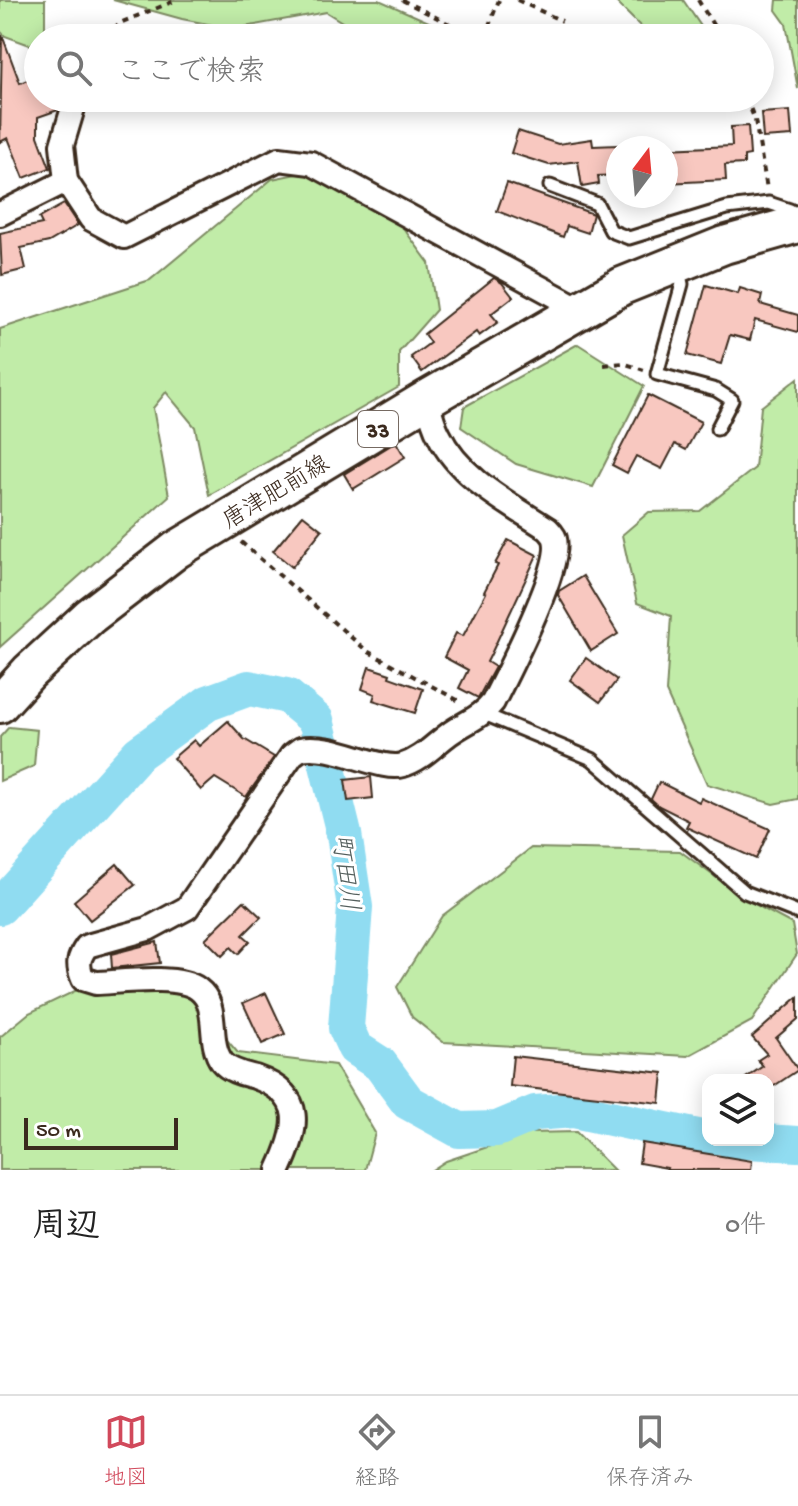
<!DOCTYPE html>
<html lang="ja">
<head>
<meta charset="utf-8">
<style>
	body { margin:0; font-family:"Gochi Hand","Klee One",sans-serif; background:#f6f6f6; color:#222 }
	.controls { position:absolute; right:24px; bottom:24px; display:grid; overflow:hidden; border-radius:16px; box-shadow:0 4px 20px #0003 }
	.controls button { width:72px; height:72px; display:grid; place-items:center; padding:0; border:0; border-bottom:2px solid #e0e0e0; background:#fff; color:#222; font:40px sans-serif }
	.compass { position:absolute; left:606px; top:136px; width:72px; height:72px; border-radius:50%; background:#fff; box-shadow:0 4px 20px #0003; rotate:16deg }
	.scale { position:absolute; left:24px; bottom:20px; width:154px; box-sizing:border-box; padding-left:8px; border:4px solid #3b2a1e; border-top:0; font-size:22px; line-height:28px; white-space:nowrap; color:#3b2a1e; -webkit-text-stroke:6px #fff; paint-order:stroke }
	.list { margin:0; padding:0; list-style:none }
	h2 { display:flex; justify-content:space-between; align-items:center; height:104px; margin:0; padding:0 32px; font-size:34px }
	h2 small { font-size:26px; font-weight:400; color:#767676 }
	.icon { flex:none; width:44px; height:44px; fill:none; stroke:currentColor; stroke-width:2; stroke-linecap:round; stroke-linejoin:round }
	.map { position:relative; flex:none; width:798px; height:1170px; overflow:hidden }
	.search { position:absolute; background:#fff; box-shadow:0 4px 20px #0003; left:24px; right:24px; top:24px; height:88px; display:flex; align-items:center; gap:20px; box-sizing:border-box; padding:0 28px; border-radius:44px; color:#767676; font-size:30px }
	.sheet { height:224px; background:#fff }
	nav { display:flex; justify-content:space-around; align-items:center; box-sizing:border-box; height:112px; border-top:2px solid #e0e0e0; background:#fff; font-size:22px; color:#767676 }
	nav a { display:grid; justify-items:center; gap:4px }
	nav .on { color:#d1495b }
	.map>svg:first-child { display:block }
	.green { fill:#c1eca8; stroke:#7e8b63; stroke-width:2 }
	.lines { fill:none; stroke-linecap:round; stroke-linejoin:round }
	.river { stroke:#90dcf1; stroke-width:36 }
	.building { fill:#f8c8c0; stroke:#3b2a1e; stroke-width:2 }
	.lane-casing { stroke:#3b2a1e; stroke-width:17 }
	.street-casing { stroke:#3b2a1e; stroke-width:28 }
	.primary-casing { stroke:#3b2a1e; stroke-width:42 }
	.path { stroke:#3b2a1e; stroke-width:4; stroke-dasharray:6 6; stroke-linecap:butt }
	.lane { stroke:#fff; stroke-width:11 }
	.street { stroke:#fff; stroke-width:22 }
	.primary { stroke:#fff; stroke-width:36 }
	.labels { text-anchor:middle; stroke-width:6; stroke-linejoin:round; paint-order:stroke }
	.shield { fill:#fff; stroke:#766a62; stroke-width:2 }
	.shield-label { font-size:22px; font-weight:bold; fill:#3b2a1e }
	.street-label { font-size:24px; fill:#3b2a1e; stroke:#fff }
	.water-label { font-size:26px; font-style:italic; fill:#545f5d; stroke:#fff }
</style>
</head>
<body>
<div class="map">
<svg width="798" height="1170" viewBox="0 0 798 1170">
	<rect width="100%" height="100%" fill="#fff"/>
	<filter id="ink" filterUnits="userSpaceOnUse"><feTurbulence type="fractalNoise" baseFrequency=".0125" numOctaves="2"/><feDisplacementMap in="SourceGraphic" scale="16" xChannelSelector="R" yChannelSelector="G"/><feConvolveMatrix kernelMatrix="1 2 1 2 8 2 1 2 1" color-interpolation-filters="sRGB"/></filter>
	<g filter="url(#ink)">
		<!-- green -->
		<g class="green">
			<path d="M0,0H45V33L30,45L5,36L0,31Z"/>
			<path d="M113,0H379L465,38H368L326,12L233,29L182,19Z"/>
			<path d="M614,0H683L709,38H648V34Z"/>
			<path d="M777,0H798V89L786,24L776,10Z"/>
			<path d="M306,172L398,221L429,263L436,310L399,352V387L209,495L195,427L166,392L153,408L169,496L0,647V329L150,280L272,179Z"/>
			<path d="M578,344L644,386L593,487L516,464L461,427L464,407Z"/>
			<path d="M798,378V799L773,804L707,784L666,692L671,616L637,603L622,535L649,512L700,511L755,468L761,407Z"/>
			<path d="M9,727L37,730L34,766L0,781V737Z"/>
			<path d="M531,848L680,851L745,899L792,924L797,954L752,1021L688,1056L443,1042L412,1017L397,987L442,916Z"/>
			<path d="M182,987L238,1053L335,1065L375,1133L365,1170H0V1037L29,1013L79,989Z"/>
			<path d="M576,1132L614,1170H432L446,1161L529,1133Z"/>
		</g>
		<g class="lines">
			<!-- river -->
			<g class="river">
				<path d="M0,907L139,753L208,703L249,688L287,696L316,720L344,834L355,907L346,1028L355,1048L380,1064L408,1102L459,1130L497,1129L535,1113L573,1110L708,1139"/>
				<path d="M730,1140L798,1144"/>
			</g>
		</g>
		<!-- building -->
		<g class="building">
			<path d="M2,35L20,83L38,76V98H61L58,110L38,117V136L50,168L24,178L8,138L0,142Z"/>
			<path d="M790,111L792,136L763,138L761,113Z"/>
			<path d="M748,126L750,155L744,156V164L725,165L726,180L666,183V149L732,146L731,127Z"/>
			<path d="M518,131L558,144L592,139L593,146L618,145V175L598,176L599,184L582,187L578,161L549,165L511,153Z"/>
			<path d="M507,183L593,214L588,233L567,226L563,237L497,211Z"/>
			<path d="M64,204L78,225L49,242L21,248L26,269L2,275L0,233L42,224L39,218Z"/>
			<path d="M494,278L502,283L513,297L491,314L498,322L479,336L476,332L422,372L411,357L430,343L424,334Z"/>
			<path d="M706,285L738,294L740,288L762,295L760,304L798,315V332L755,320L750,340L730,335L721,364L687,355Z"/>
			<path d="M648,395L701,422L686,450L675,444L662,469L636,456L627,473L612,465Z"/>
			<path d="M396,442L405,457L353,489L344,474Z"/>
			<path d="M303,515L322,530L292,567L273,551Z"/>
			<path d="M508,540L537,555L491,654L487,662L495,667L478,698L459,688L468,670L444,657L456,633L463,636L486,593L484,592L498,565L495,564Z"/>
			<path d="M583,576L618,634L591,651L558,595L559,591Z"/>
			<path d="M586,658L617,680L600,702L570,680Z"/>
			<path d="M369,667L390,674L389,677L423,689L415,713L373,700L375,694L362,689Z"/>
			<path d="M228,721L244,739L274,757L246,797L215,778L201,790L173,758L194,740L199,746Z"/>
			<path d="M371,777L373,798L348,801L345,780Z"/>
			<path d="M659,782L699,802L701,798L770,829L756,859L686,827L689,821L659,806L651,799Z"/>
			<path d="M117,864L135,885L90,920L74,901Z"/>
			<path d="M244,901L261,917L243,935L250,941L238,954L231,947L222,956L205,939Z"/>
			<path d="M157,942L160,963L112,968L111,954Z"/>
			<path d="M266,993L285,1034L262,1044L243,1003Z"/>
			<path d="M798,997V1019L776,1038L798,1070L768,1090V1080H743L763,1066L758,1060L767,1054L752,1037Z"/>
			<path d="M513,1056L663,1073L660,1103L510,1086Z"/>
			<path d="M642,1143L752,1161L751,1170H666L667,1168L639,1163Z"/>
		</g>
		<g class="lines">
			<!-- lane casing -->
			<g class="lane-casing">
				<g id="lane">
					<path d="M550,186L597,204L611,231L629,238L727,208L769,203L790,210L795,217"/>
					<path d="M678,267L682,284L657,374L716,390L732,400L717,429"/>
					<path d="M484,714L592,759L745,892L798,913"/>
				</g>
			</g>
			<!-- street casing -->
			<g class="street-casing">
				<g id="street">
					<path d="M76,98L62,145L66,181L91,219L124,237L279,159L311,163L580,309"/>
					<path d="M0,214L66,181"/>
					<path d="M279,1170C298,1129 307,1095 255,1077C244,1074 229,1071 222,1062C206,1041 221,1006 198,989C178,974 121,982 96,983L83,979C77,965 78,958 87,946L148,929L187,908L292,755L300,749C334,742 380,772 403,765C421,760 434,745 449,734C465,722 481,718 493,702C507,674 563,566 555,539C555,537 550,531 548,529C510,504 459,478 439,435C433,424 430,411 427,399"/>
				</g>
			</g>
			<!-- primary casing -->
			<g class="primary-casing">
				<path id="primary" d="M0,704L29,672L90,616L176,550L427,399L622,286L724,245L798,224"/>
			</g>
			<!-- path -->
			<g class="path">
				<path d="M402,0L477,38"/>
				<path d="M517,0L562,21"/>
				<path d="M698,0L721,38"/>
				<path d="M105,38L120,23L177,0"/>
				<path d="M484,38L499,0"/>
				<path d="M746,98L755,120L767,189"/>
				<path d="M604,365L623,363L644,370"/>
				<path d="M241,542L367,651L463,703"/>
			</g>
			<!-- lane -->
			<use href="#lane" class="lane"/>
			<!-- street -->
			<use href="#street" class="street"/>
			<!-- primary -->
			<use href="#primary" class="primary"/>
		</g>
	</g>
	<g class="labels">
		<!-- shield labels -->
		<rect class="shield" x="358" y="411" width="40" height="36" rx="6"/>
		<g class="shield-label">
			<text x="378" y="437">33</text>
		</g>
		<!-- street labels -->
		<g class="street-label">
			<text transform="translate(275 491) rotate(-31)" y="8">唐津肥前線</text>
		</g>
		<!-- water labels -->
		<g class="water-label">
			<text transform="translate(347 872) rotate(83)" y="9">町田川</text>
		</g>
	</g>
</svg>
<div class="controls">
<button><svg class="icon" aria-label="layers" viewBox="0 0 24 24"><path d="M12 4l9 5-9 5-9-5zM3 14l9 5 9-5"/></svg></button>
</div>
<svg class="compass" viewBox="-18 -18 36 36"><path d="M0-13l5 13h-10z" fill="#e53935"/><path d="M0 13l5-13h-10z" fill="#767676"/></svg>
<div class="scale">50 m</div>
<div class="search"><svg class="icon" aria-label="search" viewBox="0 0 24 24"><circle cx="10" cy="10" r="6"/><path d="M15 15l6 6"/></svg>ここで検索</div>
</div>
<section class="sheet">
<h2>周辺<small>0件</small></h2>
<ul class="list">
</ul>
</section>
<nav>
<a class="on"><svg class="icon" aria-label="map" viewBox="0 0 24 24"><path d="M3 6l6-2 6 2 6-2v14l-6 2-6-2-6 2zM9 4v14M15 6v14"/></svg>地図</a>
<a><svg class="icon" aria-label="directions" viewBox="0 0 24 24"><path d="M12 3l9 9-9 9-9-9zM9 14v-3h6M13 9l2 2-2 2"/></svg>経路</a>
<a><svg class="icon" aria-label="saved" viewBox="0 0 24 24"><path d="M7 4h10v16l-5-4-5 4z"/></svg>保存済み</a>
</nav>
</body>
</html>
